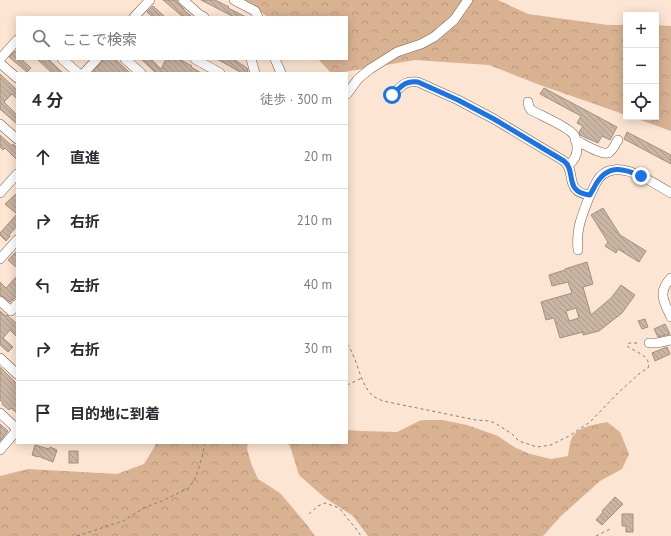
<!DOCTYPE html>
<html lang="ja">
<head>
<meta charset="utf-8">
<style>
	body { margin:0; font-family:"PT Sans","Noto Sans JP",sans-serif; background:#f7f7f7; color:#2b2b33 }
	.controls { position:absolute; right:12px; top:12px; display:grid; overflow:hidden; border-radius:0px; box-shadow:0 2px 10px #0003 }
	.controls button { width:36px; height:36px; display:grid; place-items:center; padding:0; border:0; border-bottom:1px solid #e1e1e2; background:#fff; color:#2b2b33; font:20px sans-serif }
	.stop { position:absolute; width:12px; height:12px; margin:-9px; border:3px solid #1a73e8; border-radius:50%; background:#fff }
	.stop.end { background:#1a73e8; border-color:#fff; box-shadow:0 1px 4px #0008 }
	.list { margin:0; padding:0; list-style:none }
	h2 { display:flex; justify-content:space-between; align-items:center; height:52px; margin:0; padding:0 16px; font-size:17px }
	h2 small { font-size:13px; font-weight:400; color:#7c7c81 }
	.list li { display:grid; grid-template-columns:26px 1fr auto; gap:12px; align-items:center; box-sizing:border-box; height:64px; padding:0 16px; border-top:1px solid #e1e1e2 }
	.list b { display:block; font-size:15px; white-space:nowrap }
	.list em { font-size:13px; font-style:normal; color:#7c7c81 }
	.icon { flex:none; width:22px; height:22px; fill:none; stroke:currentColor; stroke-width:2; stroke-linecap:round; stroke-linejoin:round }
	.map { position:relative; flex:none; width:671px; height:536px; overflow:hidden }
	.search { position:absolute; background:#fff; box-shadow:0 2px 10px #0003; left:16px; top:16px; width:332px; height:44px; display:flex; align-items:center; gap:10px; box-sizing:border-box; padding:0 14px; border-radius:0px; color:#7c7c81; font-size:15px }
	.panel { position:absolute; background:#fff; box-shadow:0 2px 10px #0003; left:16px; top:72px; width:332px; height:372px; border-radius:0px }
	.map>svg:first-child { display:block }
	.forest { fill:url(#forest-crowns) }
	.building { fill:url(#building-back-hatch); stroke:#a5907f; fill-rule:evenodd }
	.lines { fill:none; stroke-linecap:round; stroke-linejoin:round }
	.minor-casing { stroke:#725f4f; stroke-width:10 }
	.path { stroke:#8d7e71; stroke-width:1; stroke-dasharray:3 3; stroke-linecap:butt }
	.minor { stroke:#fff; stroke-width:9 }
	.route { stroke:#1a73e8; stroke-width:5 }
</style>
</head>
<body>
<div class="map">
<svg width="671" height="536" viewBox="0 0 671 536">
	<defs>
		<pattern id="forest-crowns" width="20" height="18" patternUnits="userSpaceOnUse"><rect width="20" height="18" fill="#d9b292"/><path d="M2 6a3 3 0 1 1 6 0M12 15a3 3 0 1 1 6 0" fill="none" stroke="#ba987d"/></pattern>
		<pattern id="building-back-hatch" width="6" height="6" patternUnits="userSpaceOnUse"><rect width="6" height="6" fill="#cab4a3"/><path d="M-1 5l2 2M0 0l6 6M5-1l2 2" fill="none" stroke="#ad9a8b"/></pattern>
	</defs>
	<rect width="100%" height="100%" fill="#fce5d2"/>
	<!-- forest -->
	<g class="forest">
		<path d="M244,0H498L528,14L608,25H626V115L540,85L489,65L415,60L339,73H331L318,59H347V17H268Z"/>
		<path d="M656,25L671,26V131L632,117H656Z"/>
		<path d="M424,420H442L467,425L498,436L514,447L530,454L551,459L568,456C569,451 569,445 571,440C576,426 595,425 607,422L620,432L629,454L622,469L600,481L561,516L543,536H368L353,516L325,498L299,475L290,446L287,443H347V430L362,431L397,432L419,421Z"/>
		<path d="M155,443H248L247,449L252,466L258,479L280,493L307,525L315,536H0V476L28,469L117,474L144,464L155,446Z"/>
	</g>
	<!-- building -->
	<g class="building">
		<path d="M163,0H177V2L184,9V10L192,17H183Z"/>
		<path d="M201,0H215L229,7L228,8L246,17H234Z"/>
		<path d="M153,6L165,17H153L147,12Z"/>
		<path d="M15,51L17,53V59H21L31,68L27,72L9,57Z"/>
		<path d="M37,59H48L63,73H52Z"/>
		<path d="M104,59H115L130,73H92Z"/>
		<path d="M141,59H151L161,69L166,59H179L192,66L191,67L201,73H156Z"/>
		<path d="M217,59H233L247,68L248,71L247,73H242Z"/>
		<path d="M0,74L17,90V99L12,94L4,102L17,115V124L0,109Z"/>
		<path d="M544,88L617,127L610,140L602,136L598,143L580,135L579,132L583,126L577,123L581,116L540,94Z"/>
		<path d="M627,132L671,155V164L624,139Z"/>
		<path d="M0,135L12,146L13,144L17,148V160L5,148L3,150L0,147Z"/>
		<path d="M17,193V226L9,235L10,236L6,241L0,235V233L17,214L5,204Z"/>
		<path d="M603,208L620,235L646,251L639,262L618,249L616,253L605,246L608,242L591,215Z"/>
		<path d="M17,251V268L8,260Z"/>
		<path d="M587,262L593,284L583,287L591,315L611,298L621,285L635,295L622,313L599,331L583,335V332L560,338L554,318L546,320L541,302L572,293L568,282L552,286L549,275L565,270V269ZM576,308L579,318L569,321L566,311Z"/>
		<path d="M17,276V296L10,302L4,297L0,295V282L6,288Z"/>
		<path d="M0,311L6,316L7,315L8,316L17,324V337L10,330L3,338L13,347L8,352L0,345Z"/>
		<path d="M645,319L648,327L642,329L638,321Z"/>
		<path d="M665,324L670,334L658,337L654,329Z"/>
		<path d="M667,347L670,354L655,361L652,353Z"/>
		<path d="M0,367L17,384V413L11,408L9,410L2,404L3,403L0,400Z"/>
		<path d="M0,424L8,431L0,441Z"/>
		<path d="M35,445L49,449L50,447L57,450L53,462L38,456V457L32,455Z"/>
		<rect x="69" y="451" width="9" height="12"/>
		<path d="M615,497L623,504L602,525L596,520L603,512L602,511Z"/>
		<path d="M622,514H633V532H626V526H622Z"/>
	</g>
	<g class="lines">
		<!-- minor casing -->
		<g class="minor-casing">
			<g id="minor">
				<path d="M183,0L200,15L204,17"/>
				<path d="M234,0L255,11L258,17"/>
				<path d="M134,17L150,0"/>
				<path d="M0,59L17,40"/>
				<path d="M62,59L78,73"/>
				<path d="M125,59L141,73"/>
				<path d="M195,59L220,73"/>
				<path d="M251,59L255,73"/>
				<path d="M275,59L281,73"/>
				<path d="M0,63L17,78"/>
				<path d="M84,73L97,59"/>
				<path d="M347,94L358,79L370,69L397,52L421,44L434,37L454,20L468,0"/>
				<path d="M392,95C401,87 404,80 418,82L458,100L494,119L564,161C577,171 563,192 590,195"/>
				<path d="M528,102L529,107L531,110C540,115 568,127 573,134C576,137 577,144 577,149C577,156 574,161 568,165"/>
				<path d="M0,124L17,139"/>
				<path d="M575,140C582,143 601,155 608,153C613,151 615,144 618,140"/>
				<path d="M0,193L17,174"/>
				<path d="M578,250C576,230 581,218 588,200C591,193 595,184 599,178C617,156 653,183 671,193"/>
				<path d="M0,259L17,240"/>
				<path d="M671,278C657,292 664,302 671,317"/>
				<path d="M0,301L11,311L17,304"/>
				<path d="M649,343H657L671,340"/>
				<path d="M0,358L17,374"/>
				<path d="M0,413L17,429"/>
				<path d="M0,450L17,430"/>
			</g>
		</g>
		<!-- path -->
		<g class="path">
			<path d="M347,344C358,359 359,382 372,395C375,398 379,399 383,401L476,420L489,421L495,423L512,434L519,441L537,447L551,445L569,436L590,422L619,392L640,373L648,368C652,356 635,352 627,346L629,343H640"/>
			<path d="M347,385L362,378"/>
			<path d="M309,514L318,506L325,503L339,508L357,530L361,536"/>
			<path d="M77,536L123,521L144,508L164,500L189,488L196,477L202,457L205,443"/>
			<path d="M596,536L612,528"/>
		</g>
		<!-- minor -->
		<use href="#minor" class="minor"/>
	</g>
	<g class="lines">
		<!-- route -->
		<path class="route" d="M392,95C401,87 405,80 418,82L458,100L494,119L564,161C577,171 563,192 590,195C592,191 594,188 596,184C608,164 623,168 641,176"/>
	</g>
</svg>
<div class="controls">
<button>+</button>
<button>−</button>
<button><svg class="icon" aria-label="locate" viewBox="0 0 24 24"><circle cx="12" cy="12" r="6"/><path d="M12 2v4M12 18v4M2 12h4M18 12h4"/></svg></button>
</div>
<div class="stop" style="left:392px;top:95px"></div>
<div class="stop end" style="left:641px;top:176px"></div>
<div class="search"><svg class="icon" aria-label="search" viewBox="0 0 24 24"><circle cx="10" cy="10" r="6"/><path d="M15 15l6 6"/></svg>ここで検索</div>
<section class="panel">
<h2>4 分<small>徒歩 · 300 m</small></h2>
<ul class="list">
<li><svg class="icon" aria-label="ahead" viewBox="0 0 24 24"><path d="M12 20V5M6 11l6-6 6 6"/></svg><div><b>直進</b></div><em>20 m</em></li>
<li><svg class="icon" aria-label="right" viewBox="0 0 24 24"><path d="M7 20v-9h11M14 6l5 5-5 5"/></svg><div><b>右折</b></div><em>210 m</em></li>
<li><svg class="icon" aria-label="left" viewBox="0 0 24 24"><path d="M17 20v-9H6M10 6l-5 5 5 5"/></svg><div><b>左折</b></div><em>40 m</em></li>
<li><svg class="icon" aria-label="right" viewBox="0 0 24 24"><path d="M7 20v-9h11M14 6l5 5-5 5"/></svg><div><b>右折</b></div><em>30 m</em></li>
<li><svg class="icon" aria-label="arrive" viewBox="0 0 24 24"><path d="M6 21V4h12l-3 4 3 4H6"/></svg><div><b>目的地に到着</b></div></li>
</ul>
</section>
</div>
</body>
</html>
